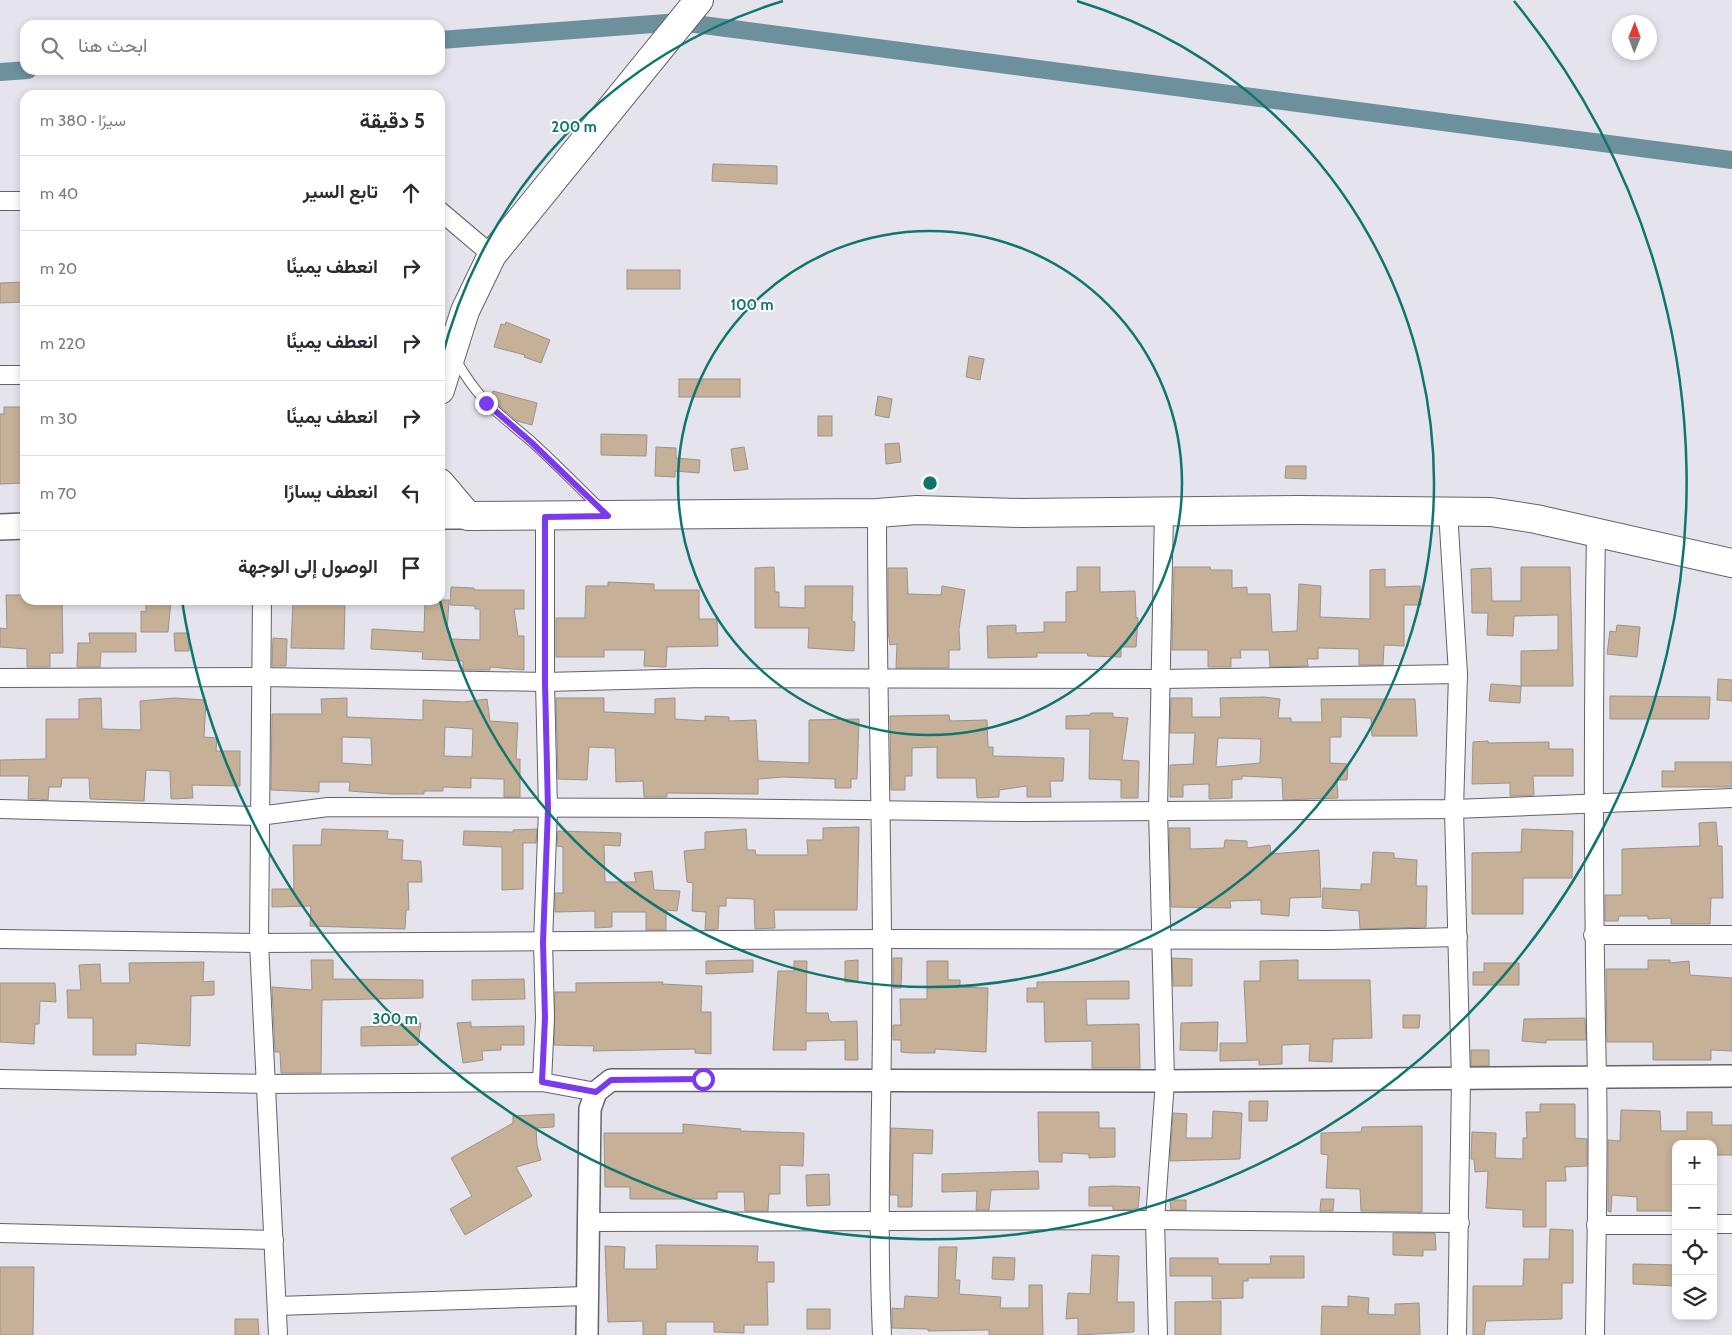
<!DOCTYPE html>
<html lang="ar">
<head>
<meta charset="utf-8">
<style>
	body { margin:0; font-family:Cabin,Vazirmatn,sans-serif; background:#f2f2f3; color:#2b2b33; direction:rtl }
	.controls { position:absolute; right:15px; bottom:15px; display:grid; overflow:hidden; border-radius:10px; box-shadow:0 2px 8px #0003 }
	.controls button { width:45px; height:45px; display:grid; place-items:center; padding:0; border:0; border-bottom:1px solid #e1e1e2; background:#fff; color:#2b2b33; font:25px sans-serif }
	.compass { position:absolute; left:1612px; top:15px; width:45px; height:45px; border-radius:50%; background:#fff; box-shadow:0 2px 8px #0003; rotate:1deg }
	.stop { position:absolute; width:15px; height:15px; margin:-11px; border:4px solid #7c3aed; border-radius:50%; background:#fff }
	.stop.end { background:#7c3aed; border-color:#fff; box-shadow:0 1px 5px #0008 }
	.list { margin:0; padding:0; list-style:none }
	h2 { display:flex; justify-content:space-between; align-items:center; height:65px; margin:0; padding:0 20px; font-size:21px }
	h2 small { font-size:16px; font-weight:400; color:#7c7c81 }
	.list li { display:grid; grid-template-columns:32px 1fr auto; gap:15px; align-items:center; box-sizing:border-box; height:75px; padding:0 20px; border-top:1px solid #e1e1e2 }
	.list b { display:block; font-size:19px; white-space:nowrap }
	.list em { font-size:16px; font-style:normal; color:#7c7c81 }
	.icon { flex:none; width:28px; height:28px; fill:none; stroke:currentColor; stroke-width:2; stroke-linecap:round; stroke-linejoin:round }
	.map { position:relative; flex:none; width:1732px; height:1335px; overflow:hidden; direction:ltr }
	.search { position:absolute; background:#fff; box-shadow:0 2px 8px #0003; left:20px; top:20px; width:425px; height:55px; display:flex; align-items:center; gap:12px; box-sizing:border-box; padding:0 18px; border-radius:15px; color:#7c7c81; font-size:19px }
	.panel { position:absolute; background:#fff; box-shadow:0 2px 8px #0003; left:20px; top:90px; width:425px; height:515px; border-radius:15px; direction:rtl }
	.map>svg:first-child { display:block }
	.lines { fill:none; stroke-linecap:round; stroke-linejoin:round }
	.canal { stroke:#6d909d; stroke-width:18 }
	.building { fill:#c6b097; stroke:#9a948d; fill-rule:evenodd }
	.service-casing { stroke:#64636b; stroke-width:11 }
	.minor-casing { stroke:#64636b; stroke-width:20 }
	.tertiary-casing { stroke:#64636b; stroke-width:24 }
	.secondary-casing { stroke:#64636b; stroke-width:28 }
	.primary-casing { stroke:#64636b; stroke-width:30 }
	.service { stroke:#fff; stroke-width:9 }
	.minor { stroke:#fff; stroke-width:18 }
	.tertiary { stroke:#fff; stroke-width:21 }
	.secondary { stroke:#fff; stroke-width:25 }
	.primary { stroke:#fff; stroke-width:28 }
	.route { stroke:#7c3aed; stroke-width:6 }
	.ring { fill:none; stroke:#0f766e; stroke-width:2.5 }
	.centre { fill:#0f766e; stroke:#fff; stroke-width:2.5 }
	.ring-label { font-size:15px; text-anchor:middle; font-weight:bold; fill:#0f766e; stroke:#fff; stroke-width:4; stroke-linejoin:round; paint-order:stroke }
</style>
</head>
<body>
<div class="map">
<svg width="1732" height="1335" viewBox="0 0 1732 1335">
	<rect width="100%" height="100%" fill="#e5e3ec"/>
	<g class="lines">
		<!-- canal -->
		<g class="canal">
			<path d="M440,40L680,22L1732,160"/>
			<path d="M0,72L28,70"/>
		</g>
	</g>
	<!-- building -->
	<g class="building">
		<path d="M713,164L777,166V184L712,181Z"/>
		<rect x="627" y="270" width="53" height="19"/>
		<path d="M25,282V302L0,303V283Z"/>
		<path d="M506,322L550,340L541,363L524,357L525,355L494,347L501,324L505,325Z"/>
		<path d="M969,356L984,359L980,380L966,377Z"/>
		<rect x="679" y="379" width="61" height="18"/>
		<path d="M493,391L537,403L532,425L517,421L512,417L491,398Z"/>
		<path d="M878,396L892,399L889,418L875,415Z"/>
		<path d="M4,407H25V483L0,484V414H4Z"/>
		<rect x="818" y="416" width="14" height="20"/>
		<path d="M601,434L647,435L646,456L601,455Z"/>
		<path d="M899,443L901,462L886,464L885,444Z"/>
		<path d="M656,447L676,448V458L700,460L699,473L675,471V477L655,476Z"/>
		<path d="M744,447L748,469L734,471L731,449Z"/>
		<path d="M1286,466H1306V479L1285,478Z"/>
		<path d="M774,567L775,592H779V607L805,608V586H853L852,621L855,622L854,651L808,648L809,628H755V568Z"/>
		<path d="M1077,567H1100V592L1135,591L1136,617L1138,618L1136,647H1121V657L1088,656L1087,653H1037V657L988,658L987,626L1016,625V633L1044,632V622H1066V592L1077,591Z"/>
		<path d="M1174,567H1210L1211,570H1232V588L1247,587V594H1270L1272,632L1297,631L1299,584L1321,586L1320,617L1370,619V570L1385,569V587L1420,586L1421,605H1404V646L1384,645L1383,665H1359V649L1318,648V659H1307L1308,666L1270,667L1269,650H1240L1241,658H1231V667H1208V650H1172Z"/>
		<path d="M1521,567H1570L1573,686H1521V651L1558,650V615L1514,616L1513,636L1487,635L1488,613H1472L1471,569L1491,568L1492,601H1521Z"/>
		<path d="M888,568H907L908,594L941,595L942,586L965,590L959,629L960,650H949V668H896L897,644L890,645L888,631Z"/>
		<path d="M608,582L654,584V590H699V619H717L718,646L667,647L666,667L644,666L645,650H604V657H556V618H585L586,586H608Z"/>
		<path d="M451,587L474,588V590H524V609H514L518,636H524V670L490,667V670H463V661L422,659L423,652L371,649L372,629L424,632L425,600H449L447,632H450V639L480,640V609H475V606L450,605Z"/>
		<path d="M6,595H25V600H62L63,653H50V667H27V649L0,647V628L7,629Z"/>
		<path d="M146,600H171L168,632H141V611L146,612Z"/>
		<path d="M293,600H345L344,649L291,648Z"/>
		<path d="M1617,625L1640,627L1637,657L1607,654L1610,631L1616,632Z"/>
		<path d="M89,633H136V652H101L100,667H77L78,643H90Z"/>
		<path d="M174,633H189V651H175Z"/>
		<path d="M273,638L287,639L286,666H272Z"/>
		<path d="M1718,679L1732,680V701L1717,700Z"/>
		<path d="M1491,684L1521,686L1520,703L1489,701Z"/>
		<path d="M1610,696L1710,697L1709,719H1610Z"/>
		<path d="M1264,697L1280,699L1278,718H1291V722H1322L1321,699H1415L1417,736H1372L1371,718L1341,717V737H1330V763L1348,764L1347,780H1337L1338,798L1283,800L1282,778L1242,776V779L1232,780V798L1209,799V784L1183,785V797H1170V765L1193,764L1195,733H1170L1171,698H1192V717H1221L1220,698ZM1218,738L1261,739L1260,763L1216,767Z"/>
		<path d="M101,698L102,729L141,730L140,701L174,698L206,700L204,737L217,738L216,751H240V786L192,785L193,798L171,799L170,771L146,770L144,801L90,799L89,778H62L61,787H49L48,800L39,799H28L29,776H0V760L46,759V719H79V699Z"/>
		<path d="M347,698V717L423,720V700L464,702L487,699L490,721L518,723L516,759H520V797H504V779H497L471,778V788L443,787V791H424V794H392L349,791L350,782H319V792L271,790L272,714H322L321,699ZM445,727L473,729L472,757L444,756ZM342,737L371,738L372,765L342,763Z"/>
		<path d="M556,698H604V712L655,714V699L675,698V719L705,721V716L729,717V721L756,720L758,761L809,763V720L859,719L857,779H851V788H835V779L784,777L758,779V794L667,793V797H644L643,781L616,782L615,748L589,747L587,780L558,779Z"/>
		<path d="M1091,713H1113V717L1128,718L1122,760L1139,761L1138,798H1121V780L1089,779L1090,729H1066V716L1090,715Z"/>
		<path d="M949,715L950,721L987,720L988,747H993V756L1064,758L1063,781H1050L1051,797H1027V786L999,790V797L977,798L976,778H937V747L912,748V776H905V790H891L890,716Z"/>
		<path d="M1488,741V743L1549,742V749H1573V776H1533L1534,795L1510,796V783L1472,784L1473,742Z"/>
		<path d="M1675,762H1732V787H1662V771H1675Z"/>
		<path d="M1716,822L1718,846H1722L1723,898H1711L1710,924H1671V918L1648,919V916H1619L1618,921H1605V895H1622V849L1700,846L1699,823Z"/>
		<path d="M859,827L857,910H774L775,928L755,929L754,899L726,898V906H719L718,929L705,930L706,912L692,911L693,883L687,882L684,851L705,849V832L746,829L747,850H755L756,855H808L807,840H823V828Z"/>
		<path d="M1169,828H1190V849L1224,848L1225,840L1247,841V848L1270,845L1271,854L1319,850L1321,897L1290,898L1289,916L1261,914V900L1230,901L1231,908L1171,907Z"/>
		<path d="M322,829L388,831L387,839L403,840L402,860L421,861L422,882H408L409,910H406L405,929L310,926L311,906L272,907V889H294L293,845H321Z"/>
		<path d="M537,829L536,843H523V889L502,890V847L463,845L464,831L513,832V830Z"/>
		<path d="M1522,829L1573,831L1572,878H1523V914H1472V853L1521,852Z"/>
		<path d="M558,831L621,833L620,846L604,845L605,882H636L634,873L652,871L654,890L680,891L677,911L666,910V930H646V912H612V927L595,928V911L555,912V893H563V847L557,846Z"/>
		<path d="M1373,852L1394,853V858L1417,860L1416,886H1427L1426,927L1360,929L1359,911L1322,908L1323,888L1361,890V884H1371Z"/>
		<path d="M893,958H902L901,988H893Z"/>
		<path d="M1172,958L1192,959V986H1173Z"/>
		<path d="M311,960H333V979L423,980V998L322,1000L321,1073H281L280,1052H275L272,987L312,990Z"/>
		<path d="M753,960V972L706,974V961Z"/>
		<path d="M858,960V982H845V961Z"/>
		<path d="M1298,960V980H1370L1372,1038L1333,1039L1332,1062L1309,1061L1310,1044L1282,1045V1064L1259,1065V1060L1220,1061V1043H1247L1244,981H1260V961Z"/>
		<path d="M1648,960H1670V963L1689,961L1690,975L1732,978V1051L1711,1050V1060H1653V1042H1607L1606,969H1648Z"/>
		<path d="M794,961H807L806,1013H828L829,1020L832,1022L857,1021L858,1060H845V1040L806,1041V1050H773L778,971H794Z"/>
		<path d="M927,961H948V980H960V987L988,988L986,1052L935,1049V1053H911L901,1052V1040H893V1025H901L900,999H927Z"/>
		<path d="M204,962L203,982L214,981V995L191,996L190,1046L136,1043V1055H93V1018H68L67,990H81L79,965L100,964L101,983H130L129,963Z"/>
		<path d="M1484,963H1519V985H1473V972H1484Z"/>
		<path d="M524,979L525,999L472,1000V980Z"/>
		<path d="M1129,981V999H1086L1087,1025L1139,1024L1140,1068H1092V1041L1045,1042L1044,1002H1027V988H1037V982Z"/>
		<path d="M663,982L662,984L702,986L701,1012H711V1054L695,1053V1049L593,1051L594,1046L554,1045L555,992H576V983Z"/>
		<path d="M0,983H55L56,1002L40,1001L39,1024H35L34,1044L0,1042Z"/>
		<path d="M1403,1015H1420L1419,1028H1403Z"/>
		<path d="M1585,1018L1586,1040H1546V1043L1522,1041L1524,1019Z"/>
		<path d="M471,1022V1027L524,1026V1045H501V1050L482,1051L483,1060L463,1063L457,1023Z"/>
		<path d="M1218,1022L1217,1051L1180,1050L1181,1023Z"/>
		<path d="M403,1023H421L418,1045L361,1046V1027L403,1025Z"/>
		<rect x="1471" y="1050" width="18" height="16"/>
		<path d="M1249,1101H1268L1267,1121H1249Z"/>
		<path d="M1540,1104H1575V1138L1587,1139V1166L1565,1167L1566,1181H1546V1227H1523V1210L1486,1208L1488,1171L1475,1172L1474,1159H1471L1472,1132L1496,1133L1495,1158L1523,1159V1138H1527L1526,1112H1540Z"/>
		<path d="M1621,1110L1660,1111L1661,1131H1687V1112H1712V1125H1732V1155H1713V1144H1676V1211H1637V1197L1612,1195L1611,1212L1608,1211V1140L1620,1141Z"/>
		<path d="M1213,1111L1242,1113L1240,1159L1170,1161L1173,1113L1187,1114L1186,1138H1212Z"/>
		<path d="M1038,1112H1099V1128H1115V1157L1089,1158V1154L1062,1153V1162H1039Z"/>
		<path d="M554,1114V1127L536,1128L537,1145L541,1160L516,1167L532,1196L465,1235L450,1209L472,1196L451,1158L513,1123V1116Z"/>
		<path d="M683,1124L741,1129L740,1131L804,1133L803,1166L780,1165V1194H769L768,1211H745L744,1192H717V1199H630V1187H605L604,1133H683Z"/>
		<path d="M1422,1126V1212L1361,1211L1360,1189L1326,1188L1328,1155L1321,1154V1133L1361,1132L1362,1127Z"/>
		<path d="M891,1128L933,1130L932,1154L913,1153L912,1207H898V1195H890Z"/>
		<path d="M1038,1171L1039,1189L991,1190L989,1210H976L977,1191L942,1192V1174Z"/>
		<path d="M829,1174L830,1205L807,1206L806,1175Z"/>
		<path d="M1114,1186L1140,1187L1138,1209L1113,1210V1206H1089V1187Z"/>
		<path d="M1321,1199H1334L1333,1211H1320Z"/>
		<path d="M1170,1200H1186V1210H1171Z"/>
		<path d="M1550,1229L1573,1230V1283H1562V1319L1486,1321L1484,1335H1473V1286H1523L1524,1259H1549Z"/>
		<path d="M1393,1233H1435L1436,1250H1423V1256L1393,1255Z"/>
		<path d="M656,1245L758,1246L757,1262H774V1282H767L768,1325H744V1333L714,1332V1322H666V1335H643V1321L608,1322L605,1246L625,1247L624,1269H657Z"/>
		<path d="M939,1247H957L955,1280H960L959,1294L1001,1297L1000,1308H1029V1285H1042L1043,1335H989V1330L928,1331V1329L892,1328V1308L904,1309L905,1296L938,1298Z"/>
		<path d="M1092,1255L1119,1256L1117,1302H1134V1332L1078,1335V1318L1066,1319L1068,1293L1090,1294Z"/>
		<path d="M1270,1256H1304V1278H1248V1281H1243V1298L1212,1299V1276H1170V1258H1218V1264H1271Z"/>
		<path d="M993,1257L1015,1258L1014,1280L992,1279Z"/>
		<path d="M1633,1264L1676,1265V1286L1633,1284Z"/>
		<path d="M0,1267H34L33,1335H0Z"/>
		<path d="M1348,1296L1369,1298L1368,1314L1395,1315V1304L1419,1303L1420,1335H1321L1322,1306L1348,1307Z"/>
		<path d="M1221,1301V1335H1175V1302Z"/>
		<rect x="807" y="1309" width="23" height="20"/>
		<path d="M235,1319H258L259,1335H235Z"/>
	</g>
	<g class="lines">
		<!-- service casing -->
		<g class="service-casing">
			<path id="service" d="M456,360C479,401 497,412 531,441C555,463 578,486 601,509"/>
		</g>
		<!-- minor casing -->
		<g class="minor-casing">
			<g id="minor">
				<path d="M0,201H25"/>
				<path d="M440,211L492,255"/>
				<path d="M0,375H25"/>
				<path d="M1448,511L1458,674L1454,809L1461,1079L1457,1335"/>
				<path d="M877,513C877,655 881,797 882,938C884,1071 876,1203 882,1335"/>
				<path d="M262,600L259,943L278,1335"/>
				<path d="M0,678L262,677L545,682L704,678L1162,679L1458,674"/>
				<path d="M0,809L259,816L328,807L710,808L1025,812L1454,809L1732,798"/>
				<path d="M1593,935H1732"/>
				<path d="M0,939L259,943L882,939L1329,940L1458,937"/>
				<path d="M0,1079L266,1084L542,1082L596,1092"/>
				<path d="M542,1082L545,1018L543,942L548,809L545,682V517"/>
				<path d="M587,1222L1155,1220L1460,1223"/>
				<path d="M1713,1224H1732"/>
				<path d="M1596,1225H1676"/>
				<path d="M0,1233L274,1240"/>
				<path d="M277,1306L586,1296"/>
				<path d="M1158,1335L1155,1220L1165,1081L1158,810L1164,511"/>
				<path d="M1595,1335C1596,1249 1599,1163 1597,1077C1593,895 1593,714 1596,532"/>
			</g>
		</g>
		<!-- tertiary casing -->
		<g class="tertiary-casing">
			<path id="tertiary" d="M587,1335L590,1109L596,1092L611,1080L1165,1081L1732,1076"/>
		</g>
		<!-- secondary casing -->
		<g class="secondary-casing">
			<g id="secondary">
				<path d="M440,516H468"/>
				<path d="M0,527L25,526"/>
			</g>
		</g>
		<!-- primary casing -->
		<g class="primary-casing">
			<g id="primary">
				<path d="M440,390L465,311L492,255L699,0"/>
				<path d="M440,483L468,516L877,513L917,510L1022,513L1299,510L1491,512L1536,519L1732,563"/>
			</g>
		</g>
		<!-- service -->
		<use href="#service" class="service"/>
		<!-- minor -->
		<use href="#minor" class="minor"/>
		<!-- tertiary -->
		<use href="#tertiary" class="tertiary"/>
		<!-- secondary -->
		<use href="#secondary" class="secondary"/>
		<!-- primary -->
		<use href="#primary" class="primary"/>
	</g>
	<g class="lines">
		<!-- route -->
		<path class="route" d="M486,403L531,442L608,516L545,517V682L548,809L543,942L545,1018L542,1082L596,1092L611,1080L703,1079"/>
	</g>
	<!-- distance rings -->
	<g class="ring">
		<circle cx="930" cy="483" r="252"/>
		<path d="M441 361A504 504 0 0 1 783 1M1077 1A504 504 0 1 1 440 601"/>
		<path d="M1514 1A757 757 0 1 1 182 601"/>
	</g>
	<circle cx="930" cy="483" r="8" class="centre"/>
	<g class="ring-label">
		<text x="574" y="132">200 m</text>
		<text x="752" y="310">100 m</text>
		<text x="395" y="1024">300 m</text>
	</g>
</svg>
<div class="controls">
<button>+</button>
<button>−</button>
<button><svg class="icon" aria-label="locate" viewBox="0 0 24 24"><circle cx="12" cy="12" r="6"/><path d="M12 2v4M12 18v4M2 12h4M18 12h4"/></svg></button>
<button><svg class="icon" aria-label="layers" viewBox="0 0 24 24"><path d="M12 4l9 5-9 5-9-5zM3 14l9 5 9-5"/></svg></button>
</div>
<svg class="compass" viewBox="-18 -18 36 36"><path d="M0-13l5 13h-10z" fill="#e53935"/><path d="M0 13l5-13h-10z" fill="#7c7c81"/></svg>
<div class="stop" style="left:703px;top:1079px"></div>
<div class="stop end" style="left:486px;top:403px"></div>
<div class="search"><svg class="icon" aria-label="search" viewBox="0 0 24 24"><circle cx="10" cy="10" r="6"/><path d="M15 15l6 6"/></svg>ابحث هنا</div>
<section class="panel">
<h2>5 دقيقة<small>سيرًا · 380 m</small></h2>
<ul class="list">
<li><svg class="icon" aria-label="ahead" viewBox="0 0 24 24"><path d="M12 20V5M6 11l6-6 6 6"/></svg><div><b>تابع السير</b></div><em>40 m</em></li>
<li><svg class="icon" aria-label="right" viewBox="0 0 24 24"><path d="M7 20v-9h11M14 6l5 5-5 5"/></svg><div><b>انعطف يمينًا</b></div><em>20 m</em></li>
<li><svg class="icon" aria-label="right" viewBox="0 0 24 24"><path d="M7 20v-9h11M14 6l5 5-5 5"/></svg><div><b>انعطف يمينًا</b></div><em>220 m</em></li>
<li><svg class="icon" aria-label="right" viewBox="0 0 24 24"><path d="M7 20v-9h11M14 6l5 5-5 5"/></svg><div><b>انعطف يمينًا</b></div><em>30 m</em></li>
<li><svg class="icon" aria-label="left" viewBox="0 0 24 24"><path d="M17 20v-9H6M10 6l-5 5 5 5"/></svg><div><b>انعطف يسارًا</b></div><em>70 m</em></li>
<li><svg class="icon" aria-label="arrive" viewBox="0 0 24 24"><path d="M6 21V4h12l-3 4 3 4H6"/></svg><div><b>الوصول إلى الوجهة</b></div></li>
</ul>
</section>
</div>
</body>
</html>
